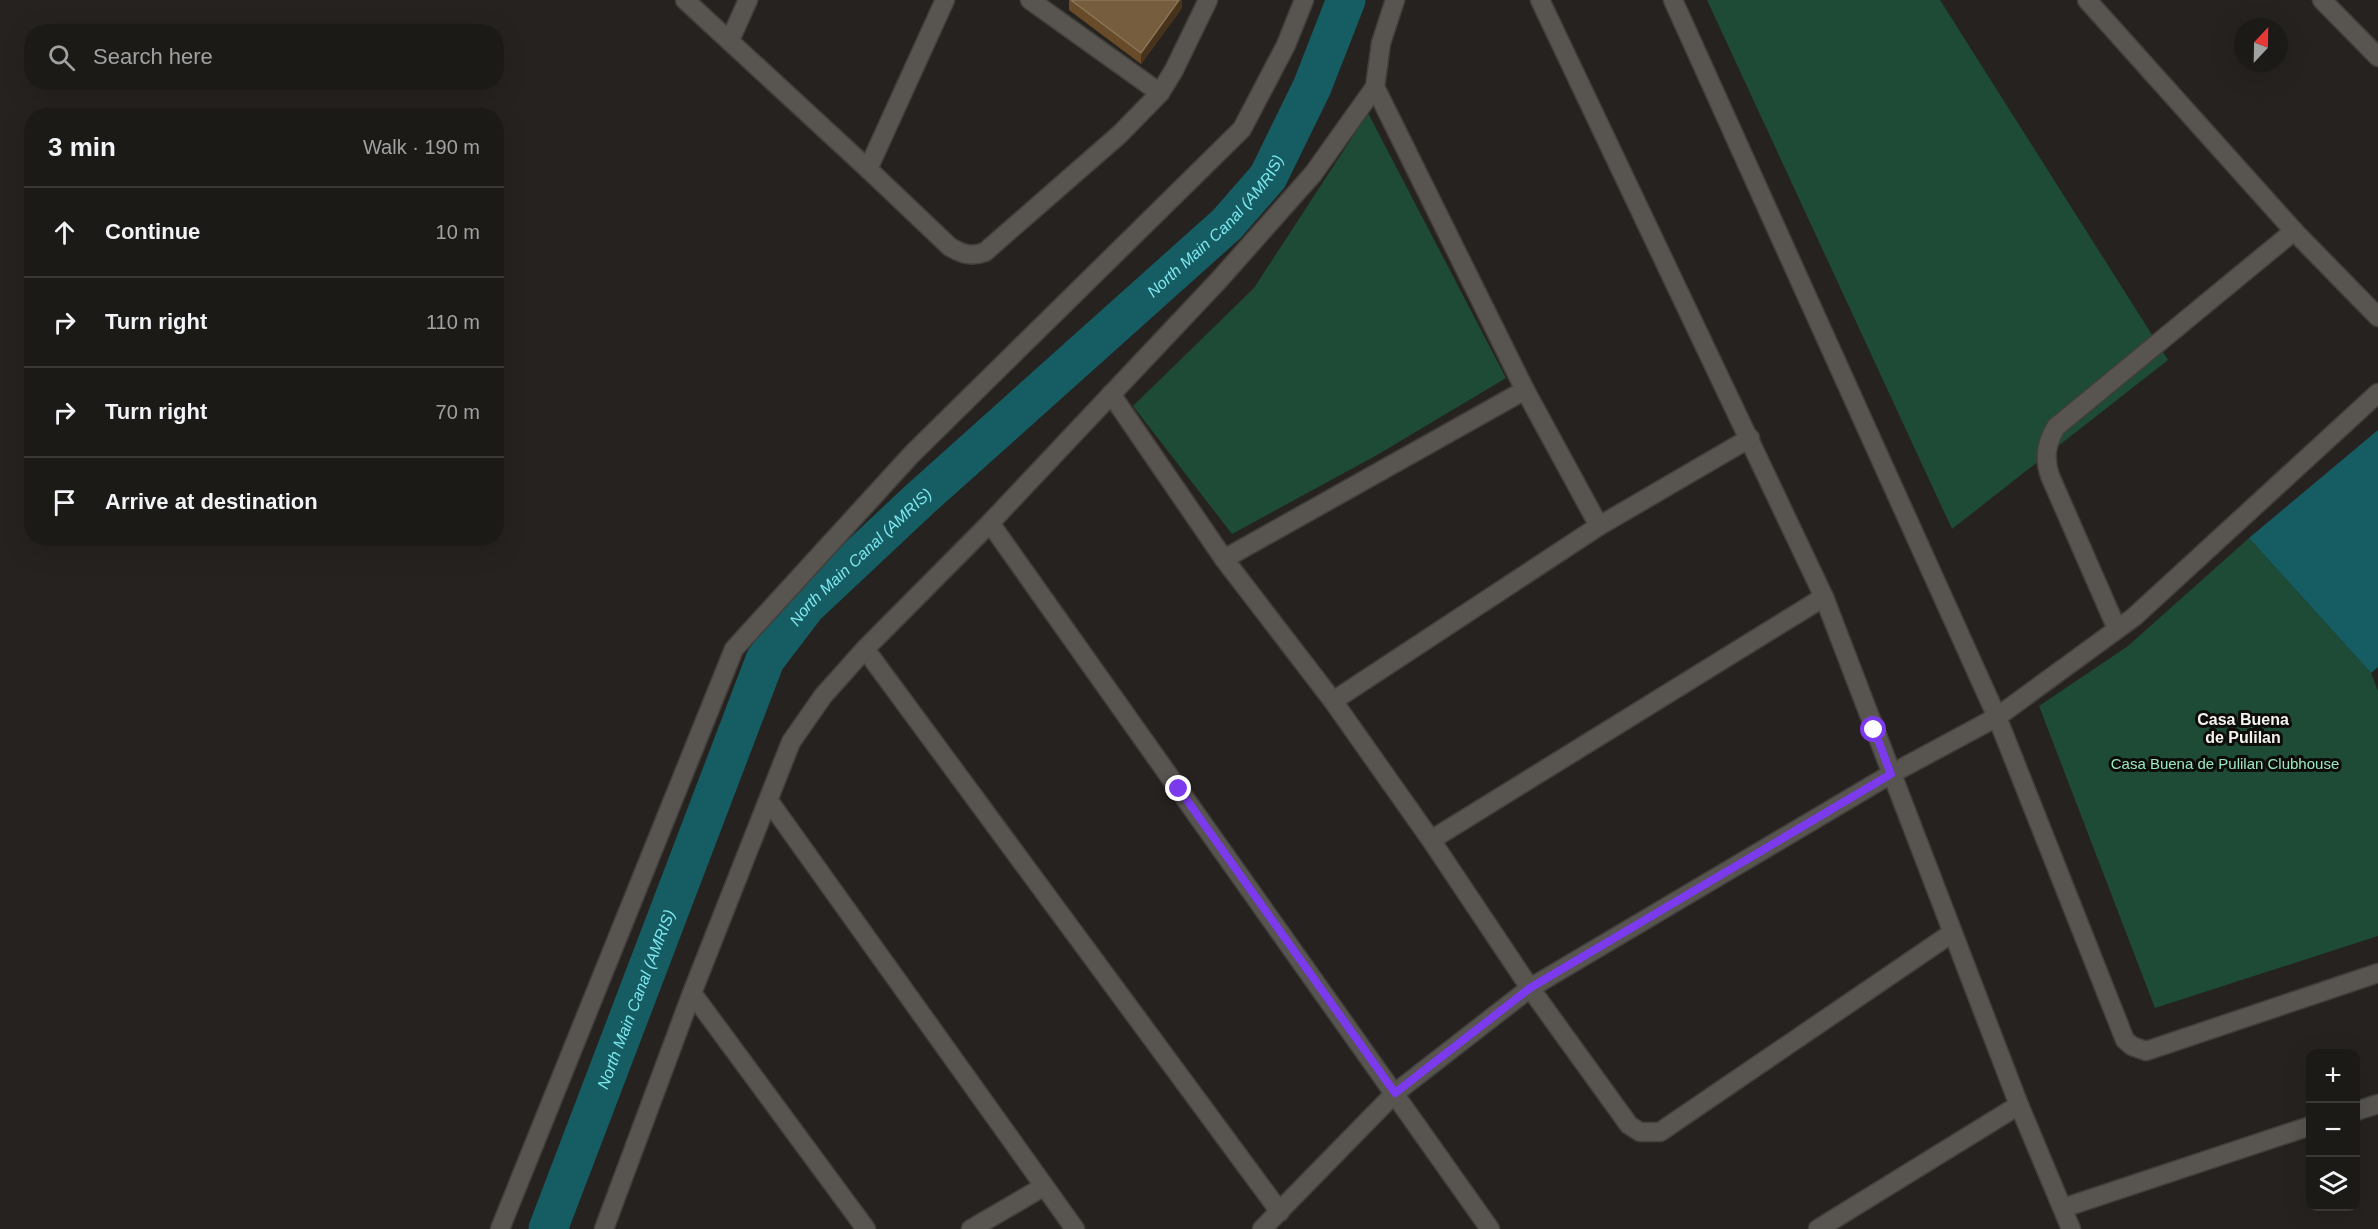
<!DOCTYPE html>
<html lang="en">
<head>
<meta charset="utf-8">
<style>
	body { margin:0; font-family:Arial,sans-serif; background:#252320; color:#f1f3f6 }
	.controls { position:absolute; right:18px; bottom:18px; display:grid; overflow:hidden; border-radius:12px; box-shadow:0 6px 24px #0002 }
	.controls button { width:54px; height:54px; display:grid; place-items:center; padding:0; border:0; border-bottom:2px solid #3a3836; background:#1c1a17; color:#f1f3f6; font:30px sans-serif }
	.compass { position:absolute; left:2234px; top:18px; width:54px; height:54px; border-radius:50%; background:#1c1a17; box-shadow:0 6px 24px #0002; rotate:22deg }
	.stop { position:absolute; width:18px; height:18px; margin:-14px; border:4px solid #7c3aed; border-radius:50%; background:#fff }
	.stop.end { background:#7c3aed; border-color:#fff; box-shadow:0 2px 6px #0008 }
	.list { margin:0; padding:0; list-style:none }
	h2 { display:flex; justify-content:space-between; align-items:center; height:78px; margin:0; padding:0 24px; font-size:26px }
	h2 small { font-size:20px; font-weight:400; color:#a0a1a1 }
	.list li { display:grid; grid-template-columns:39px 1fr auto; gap:18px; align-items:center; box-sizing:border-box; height:90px; padding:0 24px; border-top:2px solid #3a3836 }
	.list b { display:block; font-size:22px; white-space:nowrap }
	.list em { font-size:20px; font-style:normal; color:#a0a1a1 }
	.icon { flex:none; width:33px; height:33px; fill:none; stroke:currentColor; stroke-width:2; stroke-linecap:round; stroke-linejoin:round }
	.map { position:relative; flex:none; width:2378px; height:1229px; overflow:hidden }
	.search { position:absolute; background:#1c1a17; box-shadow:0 6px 24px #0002; left:24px; top:24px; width:480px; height:66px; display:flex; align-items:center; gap:15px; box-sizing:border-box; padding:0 21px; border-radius:24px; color:#a0a1a1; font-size:22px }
	.panel { position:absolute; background:#1c1a17; box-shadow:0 6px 24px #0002; left:24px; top:108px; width:480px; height:438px; border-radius:24px }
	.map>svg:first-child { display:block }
	.green { fill:#1d4b35 }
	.water { fill:#155d63 }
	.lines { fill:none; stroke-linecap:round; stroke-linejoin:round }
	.canal { stroke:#155d63; stroke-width:39 }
	.minor-casing { stroke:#413e3b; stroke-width:21 }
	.minor { stroke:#585450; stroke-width:18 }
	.wall { fill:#684b28 }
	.shaded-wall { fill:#47331b }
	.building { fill:#765d3d; stroke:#8a7459; stroke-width:1.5 }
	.route { stroke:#7c3aed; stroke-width:8 }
	.labels { text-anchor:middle; stroke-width:6; stroke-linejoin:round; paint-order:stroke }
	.park-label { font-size:15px; fill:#99e8be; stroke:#0d0c0a }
	.water-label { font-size:16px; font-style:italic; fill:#7ee6ef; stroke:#0d0c0a }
	.neighbourhood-label { font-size:16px; font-weight:bold; fill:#f3f1ee; stroke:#0d0c0a }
</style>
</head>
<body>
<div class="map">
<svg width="2378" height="1229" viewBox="0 0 2378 1229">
	<rect width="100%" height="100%" fill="#26221f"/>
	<!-- green -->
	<g class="green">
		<path d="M1707,0H1940L2168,360L1952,529Z"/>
		<path d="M1368,113L1506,378L1377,455L1232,534L1133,406L1254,288Z"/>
		<path d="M2249,538L2371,673L2378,691V936L2155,1008L2039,706L2128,646Z"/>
	</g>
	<!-- water -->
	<path class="water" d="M2378,430V667L2371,673L2249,538Z"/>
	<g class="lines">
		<!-- canal -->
		<path class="canal" id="s1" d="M548,1229L765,660L806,606L920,499L1227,224L1268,177L1312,87L1346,0"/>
		<!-- minor casing -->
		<g class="minor-casing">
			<g id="minor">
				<path d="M685,0L868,169L950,247C962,254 971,257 985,252L1120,134L1160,93L1174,70L1208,0"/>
				<path d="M1030,0L1160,93"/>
				<path d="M1540,0L1824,597L2019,1105L2071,1229"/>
				<path d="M1673,0L1997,717L2125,1040L2132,1046L2146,1051L2378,973"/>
				<path d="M2087,0L2294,231L2378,317"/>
				<path d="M2322,0L2378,57"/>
				<path d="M730,40L748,0"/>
				<path d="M1375,87L1525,390L1599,526"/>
				<path d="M868,169L945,0"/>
				<path d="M1111,394L1224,559L1333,701L1431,840L1530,988L1629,1125L1640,1132H1660L1952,933"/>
				<path d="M990,523L1490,1229"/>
				<path d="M1224,559L1525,390"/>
				<path d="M2117,629L2050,476C2044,458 2046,444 2056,427L2294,231"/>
				<path d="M865,649L1280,1212"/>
				<path d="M1333,701L1599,526L1750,438"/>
				<path d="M769,801L1075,1229"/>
				<path d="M1431,840L1824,597"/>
				<path d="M692,993L866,1229"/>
				<path d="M2356,1111L2378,1104"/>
				<path d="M2063,1208L2310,1126"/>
				<path d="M500,1229L734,649L912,454L1242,129L1286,45L1304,0"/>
				<path d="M604,1229L692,993L791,742L823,696L865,649L990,523L1219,280L1313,174L1375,87L1381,43L1395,0"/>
				<path d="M971,1229L1043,1187"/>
				<path d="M1262,1229L1395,1093L1530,988L1891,774L1997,717L2134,617L2378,393"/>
				<path d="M1818,1229L2019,1105"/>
			</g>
		</g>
		<!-- minor -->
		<use href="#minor" class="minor"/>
	</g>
	<!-- wall -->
	<path class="wall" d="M1069,0H1182V8L1141,64L1069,10Z"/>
	<!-- shaded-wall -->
	<path class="shaded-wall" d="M1179,0H1182V8L1141,64V53Z"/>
	<!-- building -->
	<path class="building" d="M1071,0H1179L1141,53Z"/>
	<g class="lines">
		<!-- route -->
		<path class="route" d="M1179,789L1395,1093L1530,988L1891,774L1874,730"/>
	</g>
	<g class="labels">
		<!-- park labels -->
		<g class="park-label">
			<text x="2225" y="769">Casa Buena de Pulilan Clubhouse</text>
		</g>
		<!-- water labels -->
		<g class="water-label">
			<text dy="6" stroke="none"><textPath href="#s1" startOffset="1236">North Main Canal (AMRIS)</textPath></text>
			<text dy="6" stroke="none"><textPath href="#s1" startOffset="750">North Main Canal (AMRIS)</textPath></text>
			<text dy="6" stroke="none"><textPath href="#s1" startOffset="246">North Main Canal (AMRIS)</textPath></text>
		</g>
		<!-- neighbourhood labels -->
		<g class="neighbourhood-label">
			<text x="2243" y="725">Casa Buena<tspan x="2243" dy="18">de Pulilan</tspan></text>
		</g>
	</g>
</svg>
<div class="controls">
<button>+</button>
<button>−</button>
<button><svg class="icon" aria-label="layers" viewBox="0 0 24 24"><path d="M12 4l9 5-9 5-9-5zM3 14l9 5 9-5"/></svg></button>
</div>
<svg class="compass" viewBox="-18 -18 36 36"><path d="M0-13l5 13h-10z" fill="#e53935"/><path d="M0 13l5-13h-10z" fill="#a0a1a1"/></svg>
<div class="stop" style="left:1874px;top:730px"></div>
<div class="stop end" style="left:1179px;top:789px"></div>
<div class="search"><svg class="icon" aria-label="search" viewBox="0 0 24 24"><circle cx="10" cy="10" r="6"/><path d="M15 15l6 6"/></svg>Search here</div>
<section class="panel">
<h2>3 min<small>Walk · 190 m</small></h2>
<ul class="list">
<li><svg class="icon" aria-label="ahead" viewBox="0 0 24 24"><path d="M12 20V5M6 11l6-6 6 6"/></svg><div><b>Continue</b></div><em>10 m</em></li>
<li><svg class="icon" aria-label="right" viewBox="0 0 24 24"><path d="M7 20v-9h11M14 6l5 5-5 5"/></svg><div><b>Turn right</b></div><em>110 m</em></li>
<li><svg class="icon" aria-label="right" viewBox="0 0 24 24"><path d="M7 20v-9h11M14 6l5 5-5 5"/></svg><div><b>Turn right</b></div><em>70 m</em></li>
<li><svg class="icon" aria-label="arrive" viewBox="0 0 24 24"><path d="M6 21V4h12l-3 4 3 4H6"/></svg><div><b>Arrive at destination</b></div></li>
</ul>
</section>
</div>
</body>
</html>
